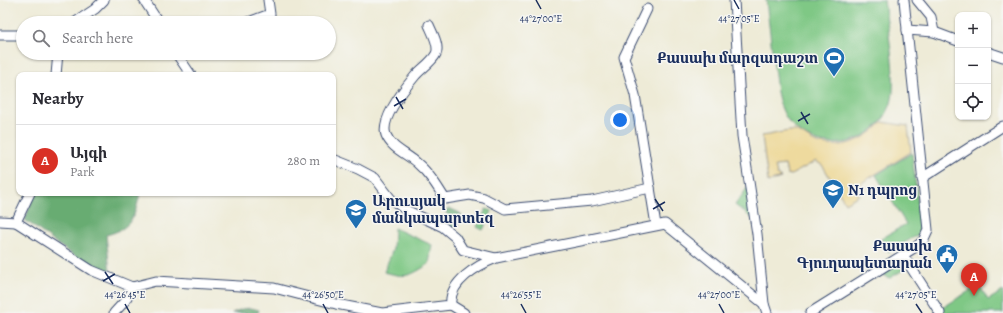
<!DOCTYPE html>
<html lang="en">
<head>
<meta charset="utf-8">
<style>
	body { margin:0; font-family:Alegreya,"Noto Serif Armenian",serif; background:#f7f7f7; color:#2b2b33 }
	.controls { position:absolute; right:12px; top:12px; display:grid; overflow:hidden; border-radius:8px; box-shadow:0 1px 3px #0004 }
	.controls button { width:36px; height:36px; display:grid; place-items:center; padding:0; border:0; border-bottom:1px solid #e1e1e2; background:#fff; color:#2b2b33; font:20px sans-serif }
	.you { position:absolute; left:620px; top:120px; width:14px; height:14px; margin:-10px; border:3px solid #fff; border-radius:50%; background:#1a73e8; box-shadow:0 0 0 6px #1a73e833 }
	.badge { display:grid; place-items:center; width:26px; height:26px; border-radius:50%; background:#d93025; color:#fff; font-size:13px; font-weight:700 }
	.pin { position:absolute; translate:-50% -33px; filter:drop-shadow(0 1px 2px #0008) }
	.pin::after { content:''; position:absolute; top:21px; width:14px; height:12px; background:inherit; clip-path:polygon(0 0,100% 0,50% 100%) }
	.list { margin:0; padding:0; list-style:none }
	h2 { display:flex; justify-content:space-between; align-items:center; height:52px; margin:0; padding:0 16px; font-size:17px }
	h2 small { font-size:13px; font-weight:400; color:#7c7c81 }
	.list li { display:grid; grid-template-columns:26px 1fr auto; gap:12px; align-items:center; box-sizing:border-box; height:72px; padding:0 16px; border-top:1px solid #e1e1e2 }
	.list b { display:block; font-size:15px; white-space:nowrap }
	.list p { margin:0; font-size:13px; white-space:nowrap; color:#7c7c81 }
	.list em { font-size:13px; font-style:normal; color:#7c7c81 }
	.icon { flex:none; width:22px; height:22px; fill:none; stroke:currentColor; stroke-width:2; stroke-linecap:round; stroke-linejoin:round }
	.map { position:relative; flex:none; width:1003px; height:313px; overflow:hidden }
	.search { position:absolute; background:#fff; box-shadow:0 1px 3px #0004; left:16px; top:16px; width:320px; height:44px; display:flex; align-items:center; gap:10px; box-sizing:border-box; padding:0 14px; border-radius:22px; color:#7c7c81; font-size:15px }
	.panel { position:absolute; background:#fff; box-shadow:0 1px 3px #0004; left:16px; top:72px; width:320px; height:124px; border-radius:8px }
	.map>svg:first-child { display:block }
	.green { fill:#7fc885; stroke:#4d7c72 }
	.forest { fill:#67ac72; stroke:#416e68 }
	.sand { fill:#eeda9e; stroke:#84847e }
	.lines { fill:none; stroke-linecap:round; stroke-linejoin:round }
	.minor-casing { stroke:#3b4b70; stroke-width:11 }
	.minor { stroke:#fff; stroke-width:9 }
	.ticks { fill:none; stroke:#1b2f5e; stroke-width:1.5 }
	.labels { text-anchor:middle; stroke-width:3; stroke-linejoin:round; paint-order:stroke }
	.poi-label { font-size:15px; font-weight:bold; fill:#1b2f5e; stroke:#f6f6f2; text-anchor:end }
	.ticks-label { font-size:10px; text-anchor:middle; fill:#1b2f5e; stroke:#f6f6f2; stroke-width:3; stroke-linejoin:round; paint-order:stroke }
</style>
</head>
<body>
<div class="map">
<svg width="1003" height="313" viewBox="0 0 1003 313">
	<rect width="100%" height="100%" fill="#f6f6f2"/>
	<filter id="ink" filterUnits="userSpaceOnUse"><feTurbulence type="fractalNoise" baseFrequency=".025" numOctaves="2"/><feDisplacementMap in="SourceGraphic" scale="8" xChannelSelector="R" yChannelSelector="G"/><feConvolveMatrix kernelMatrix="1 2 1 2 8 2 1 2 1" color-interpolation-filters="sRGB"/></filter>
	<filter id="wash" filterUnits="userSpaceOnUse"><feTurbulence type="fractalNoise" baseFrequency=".012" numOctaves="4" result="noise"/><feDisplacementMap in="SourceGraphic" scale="16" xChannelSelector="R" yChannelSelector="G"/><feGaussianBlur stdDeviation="0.9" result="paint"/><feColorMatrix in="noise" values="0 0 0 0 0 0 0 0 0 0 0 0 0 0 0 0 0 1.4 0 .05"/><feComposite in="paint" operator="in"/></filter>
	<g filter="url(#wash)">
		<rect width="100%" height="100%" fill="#eeebd7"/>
		<!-- green -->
		<g class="green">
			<path d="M766,0H884C887,25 898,82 891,103C878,144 824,157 794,127C784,118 780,106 777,92Z"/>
			<path d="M912,153L920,224L919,234L889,252L881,239L906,224L876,175Z"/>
			<path d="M748,187L756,221L735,205Z"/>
			<path d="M486,209L492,211L483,230L477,227Z"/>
			<path d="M394,228L432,245L429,264C408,277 407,278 384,272L393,249Z"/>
			<path d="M899,263L904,264L903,270L890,278L884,276L885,272Z"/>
			<path d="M979,285L988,300L1003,291V313H945L942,308Z"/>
		</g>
		<!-- forest -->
		<g class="forest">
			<path d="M34,193H140C135,217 131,229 106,235L110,272C92,273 42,232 25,220Z"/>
			<path d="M449,208L460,213L462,217L457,227L452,230L449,225L452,221L445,211Z"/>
			<path d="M251,308L259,310L258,313H232L242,309Z"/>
		</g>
		<!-- sand -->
		<path class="sand" d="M882,122L908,126L911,152L855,187L859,195L845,203L823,166L816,161L791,175L787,174L785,165L775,166L777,175L781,178L768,182L762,136C772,135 786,130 796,131C800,132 810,140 815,142C839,151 866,141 882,122Z"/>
	</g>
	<g filter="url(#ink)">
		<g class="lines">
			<!-- minor casing -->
			<g class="minor-casing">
				<g id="minor">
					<path d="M144,0L159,23"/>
					<path d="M734,0L742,136L757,234L764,304L767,313"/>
					<path d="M917,0L931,17L934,32"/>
					<path d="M647,9L624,57L635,95L656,225"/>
					<path d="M74,23L95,9L104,0"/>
					<path d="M246,23L270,14L268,0"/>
					<path d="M429,25C432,32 440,46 436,54C432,62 421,69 415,76C405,88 380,119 386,135C392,149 406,153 417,163C429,173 437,186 445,199L470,195L484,198L505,209L592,201L650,188"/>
					<path d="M907,30L934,32L958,41"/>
					<path d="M0,35H23"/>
					<path d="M988,52L1003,57"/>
					<path d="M176,53L191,75"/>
					<path d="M56,75L58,53"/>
					<path d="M333,159L358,169L375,178L391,199L406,210L443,227L455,237L463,250L496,258"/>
					<path d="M922,178L1003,126"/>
					<path d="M30,193L16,222L91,270L132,287"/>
					<path d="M0,221L16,222"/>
					<path d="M903,255L940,313"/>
					<path d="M132,287L156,281L274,288L336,304L382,313L451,305"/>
					<path d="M451,305C448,282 478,265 496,258L665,224L764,304"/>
					<path d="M451,305L464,313"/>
					<path d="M114,313L125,301L132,287"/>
					<path d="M810,313L914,248L923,241L928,230L904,0"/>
				</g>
			</g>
			<!-- minor -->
			<use href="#minor" class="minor"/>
		</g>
	</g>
	<!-- ticks -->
	<path class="ticks" d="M536,0L541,9M734,0L739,9M396,97L403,109M394,106L406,99M801,112L808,124M798,121L810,114M655,199L663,211M653,209L665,202M105,272L113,284M103,281L115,274M125,304L130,313M323,304L328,313M521,304L526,313M719,304L724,313M916,304L922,313"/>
	<!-- icons -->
	<defs>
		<g id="stadium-pin" transform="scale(1.15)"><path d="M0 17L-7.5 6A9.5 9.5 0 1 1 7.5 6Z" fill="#1f6fb2" stroke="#f6f6f2"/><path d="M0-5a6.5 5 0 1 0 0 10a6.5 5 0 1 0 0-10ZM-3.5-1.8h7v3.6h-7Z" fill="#fff"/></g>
		<g id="school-pin" transform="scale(1.15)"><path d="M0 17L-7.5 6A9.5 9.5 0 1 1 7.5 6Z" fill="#1f6fb2" stroke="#f6f6f2"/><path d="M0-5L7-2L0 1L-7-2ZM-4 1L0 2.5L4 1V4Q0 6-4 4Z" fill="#fff"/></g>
		<g id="civic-pin" transform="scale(1.15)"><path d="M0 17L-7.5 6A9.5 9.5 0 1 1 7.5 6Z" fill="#1f6fb2" stroke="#f6f6f2"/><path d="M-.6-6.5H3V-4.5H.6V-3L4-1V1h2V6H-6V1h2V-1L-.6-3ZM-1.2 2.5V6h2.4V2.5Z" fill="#fff"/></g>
	</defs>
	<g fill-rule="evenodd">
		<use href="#stadium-pin" x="834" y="58"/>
		<use href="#school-pin" x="833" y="190"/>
		<use href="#school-pin" x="356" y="210"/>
		<use href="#civic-pin" x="947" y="255"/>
	</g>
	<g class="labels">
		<!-- poi labels -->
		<g class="poi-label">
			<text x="818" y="63">Քասախ մարզադաշտ</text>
			<text x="848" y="195" text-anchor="start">N1 դպրոց</text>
			<text x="372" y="206" text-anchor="start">Արուսյակ<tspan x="372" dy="17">մանկապարտեզ</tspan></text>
			<text x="932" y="251">Քասախ<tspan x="932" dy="17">Գյուղապետարան</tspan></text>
		</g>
	</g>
	<g class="ticks-label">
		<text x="541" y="22">44°27'00"E</text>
		<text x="739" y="22">44°27'05"E</text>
		<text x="125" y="298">44°26'45"E</text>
		<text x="323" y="298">44°26'50"E</text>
		<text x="521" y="298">44°26'55"E</text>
		<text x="719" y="298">44°27'00"E</text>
		<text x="916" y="298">44°27'05"E</text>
	</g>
</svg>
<div class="controls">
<button>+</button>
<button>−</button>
<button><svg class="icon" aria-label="locate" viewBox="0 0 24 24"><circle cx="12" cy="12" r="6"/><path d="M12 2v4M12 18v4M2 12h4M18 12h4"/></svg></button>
</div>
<div class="you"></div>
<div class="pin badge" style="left:974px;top:296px">A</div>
<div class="search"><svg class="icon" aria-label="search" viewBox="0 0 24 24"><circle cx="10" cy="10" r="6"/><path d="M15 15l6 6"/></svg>Search here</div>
<section class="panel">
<h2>Nearby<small></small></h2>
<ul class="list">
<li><span class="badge">A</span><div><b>Այգի</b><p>Park</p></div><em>280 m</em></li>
</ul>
</section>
</div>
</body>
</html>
